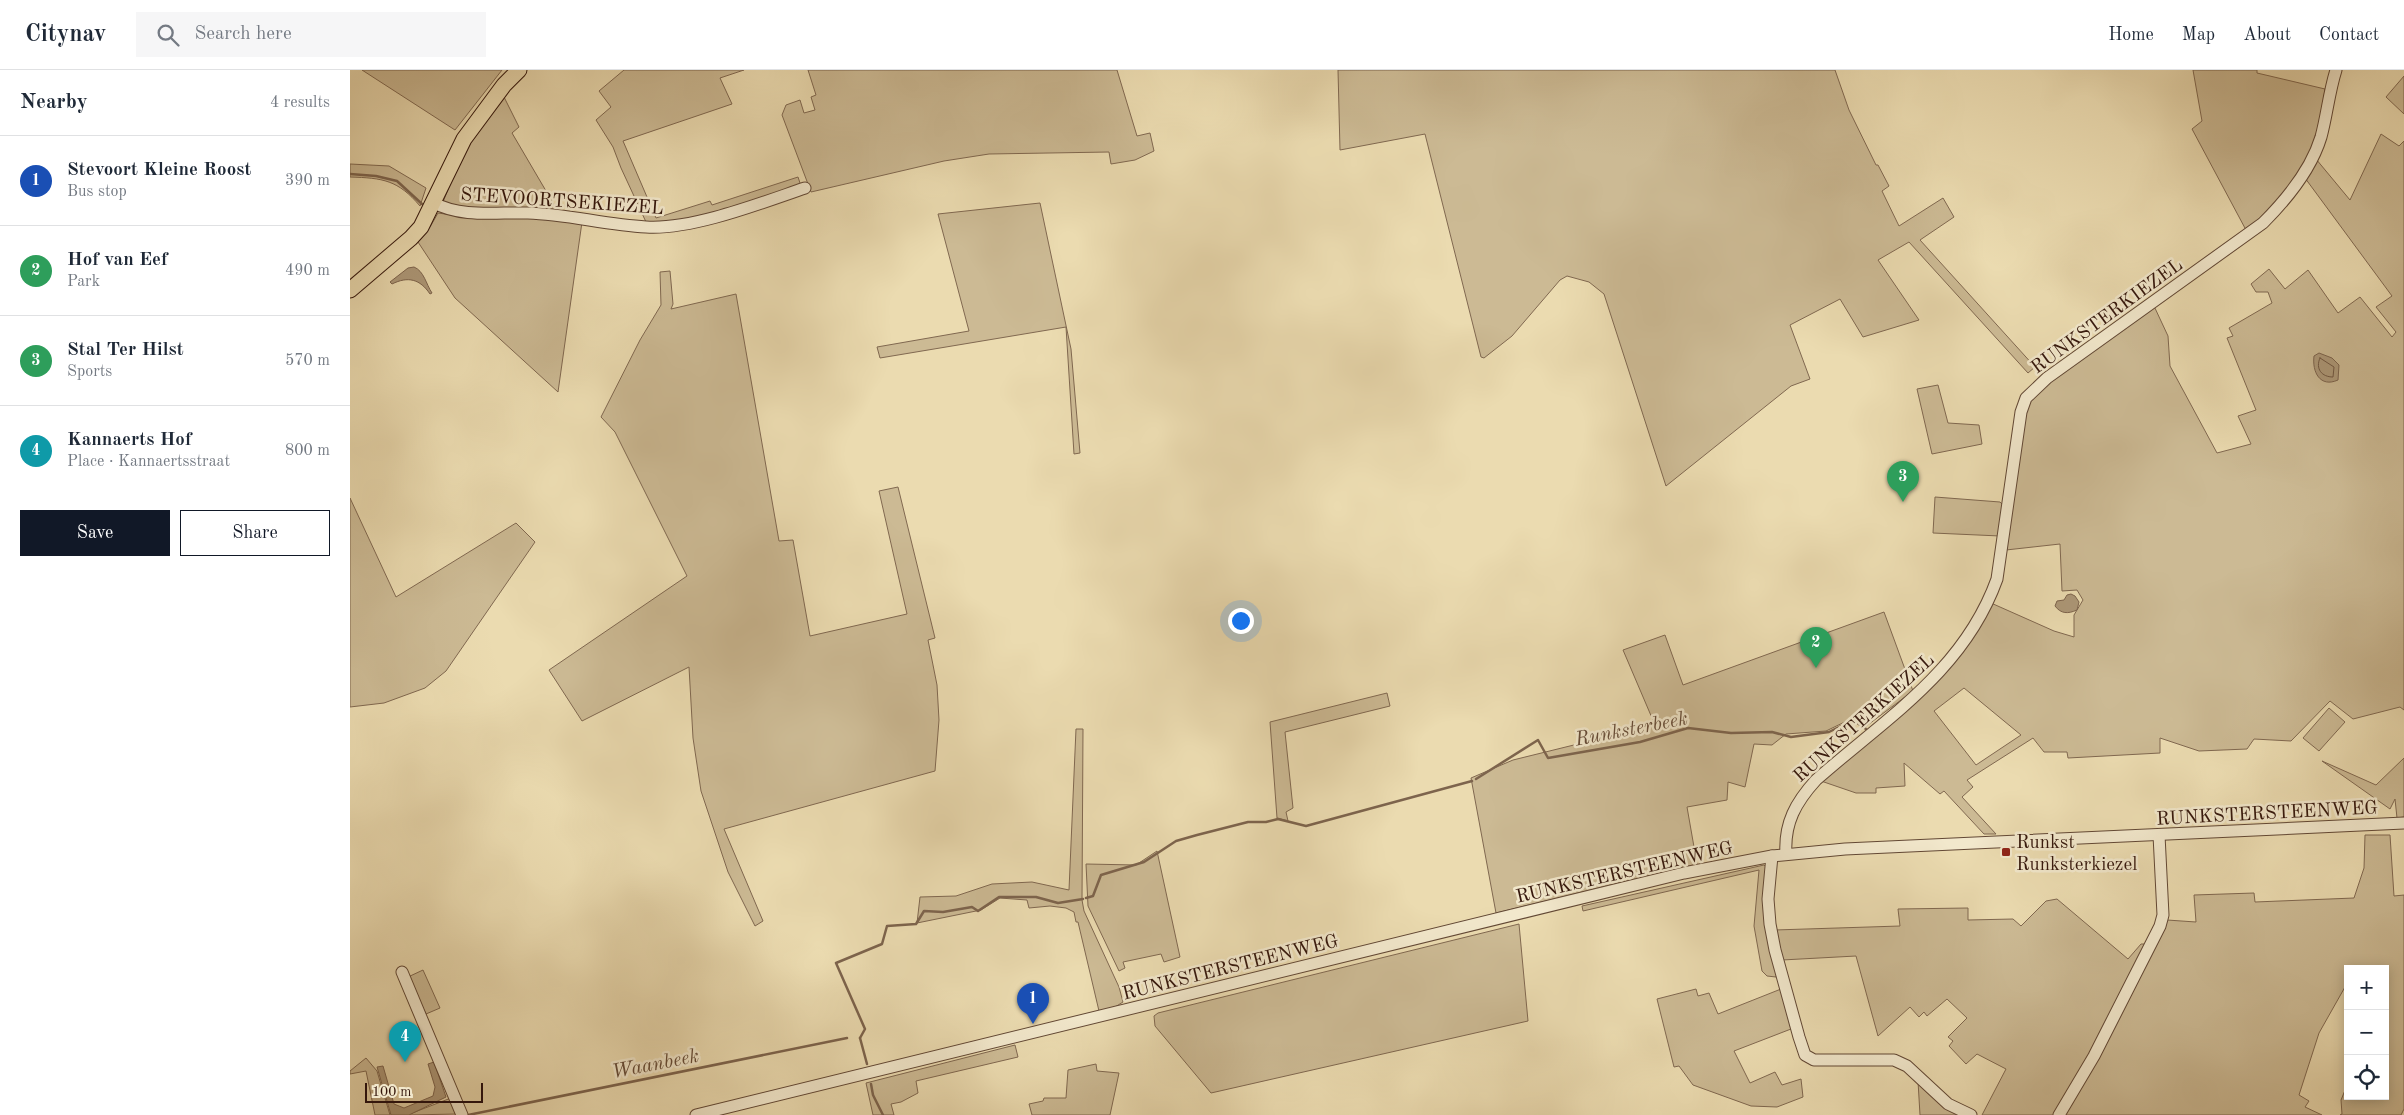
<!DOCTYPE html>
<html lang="en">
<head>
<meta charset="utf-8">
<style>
	body { margin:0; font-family:"Old Standard TT",serif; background:#f6f6f7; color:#1f2937 }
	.controls { position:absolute; right:15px; bottom:15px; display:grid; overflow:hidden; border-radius:0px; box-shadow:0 2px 12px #0003 }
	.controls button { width:45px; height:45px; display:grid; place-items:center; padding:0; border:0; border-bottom:1px solid #e0e1e3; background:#fff; color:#1f2937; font:25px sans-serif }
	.scale { position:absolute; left:15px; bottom:12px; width:118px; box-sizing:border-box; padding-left:5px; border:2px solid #35170c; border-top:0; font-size:14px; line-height:18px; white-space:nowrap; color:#35170c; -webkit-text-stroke:4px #f2e8cc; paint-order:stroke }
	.you { position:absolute; left:890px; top:550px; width:18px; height:18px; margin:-12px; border:4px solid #fff; border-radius:50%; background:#1a73e8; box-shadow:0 0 0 8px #1a73e833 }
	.badge { display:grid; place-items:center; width:32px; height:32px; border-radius:50%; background:#111827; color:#fff; font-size:16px; font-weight:700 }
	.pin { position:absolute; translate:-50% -41px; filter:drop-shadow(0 1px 2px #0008) }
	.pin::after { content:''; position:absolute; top:26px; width:18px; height:15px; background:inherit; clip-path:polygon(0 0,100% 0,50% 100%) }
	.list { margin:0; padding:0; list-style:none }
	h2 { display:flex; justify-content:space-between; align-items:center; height:65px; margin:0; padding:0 20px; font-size:21px }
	h2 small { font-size:16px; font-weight:400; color:#747a83 }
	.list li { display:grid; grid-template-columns:32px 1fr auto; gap:15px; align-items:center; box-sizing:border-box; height:90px; padding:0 20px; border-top:1px solid #e0e1e3 }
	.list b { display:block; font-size:19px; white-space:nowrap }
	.list p { margin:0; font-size:16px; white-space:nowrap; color:#747a83 }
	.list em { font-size:16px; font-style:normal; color:#747a83 }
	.actions { display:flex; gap:10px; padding:15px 20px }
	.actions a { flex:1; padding:11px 0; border:1px solid #111827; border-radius:0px; text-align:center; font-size:18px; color:#111827 }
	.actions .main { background:#111827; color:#fff }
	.icon { flex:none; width:28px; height:28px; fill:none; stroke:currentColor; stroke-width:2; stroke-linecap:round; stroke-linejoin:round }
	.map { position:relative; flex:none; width:2054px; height:1045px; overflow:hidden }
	header { display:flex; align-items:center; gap:30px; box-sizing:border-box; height:70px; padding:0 25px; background:#fff; border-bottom:1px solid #e0e1e3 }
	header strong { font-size:24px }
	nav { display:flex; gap:28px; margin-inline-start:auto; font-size:18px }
	.search { width:350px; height:45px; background:#f6f6f7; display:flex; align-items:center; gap:12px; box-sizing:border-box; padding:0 18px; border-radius:0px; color:#747a83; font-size:19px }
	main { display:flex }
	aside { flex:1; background:#fff }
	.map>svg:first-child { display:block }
	.green { fill:#ccba94; stroke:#806850; fill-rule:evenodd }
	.water { fill:#ad9878; stroke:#7d644d }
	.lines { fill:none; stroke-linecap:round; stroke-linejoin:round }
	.shore { stroke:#715842; stroke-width:1 }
	.stream { stroke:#7d644d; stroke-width:2.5 }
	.minor-casing { stroke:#624835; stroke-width:13 }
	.major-casing { stroke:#35170c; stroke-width:17 }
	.minor { stroke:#f2e8cc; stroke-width:11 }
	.major { stroke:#ebdbb0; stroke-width:15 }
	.poi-dot { fill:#8f2418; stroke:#f2e8cc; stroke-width:2 }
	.labels { text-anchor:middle; stroke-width:5; stroke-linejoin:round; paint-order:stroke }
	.street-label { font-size:19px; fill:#35170c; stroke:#f2e8cc }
	.poi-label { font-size:19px; fill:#35170c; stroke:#f2e8cc; text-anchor:start }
	.water-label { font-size:20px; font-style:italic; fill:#654b37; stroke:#f2e8cc }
</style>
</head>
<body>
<header>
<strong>Citynav</strong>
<div class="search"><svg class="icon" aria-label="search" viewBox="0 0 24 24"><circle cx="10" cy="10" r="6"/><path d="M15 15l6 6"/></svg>Search here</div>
<nav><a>Home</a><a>Map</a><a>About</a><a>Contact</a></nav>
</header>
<main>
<aside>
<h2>Nearby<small>4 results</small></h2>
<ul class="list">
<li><span class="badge" style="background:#1a4fb4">1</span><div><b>Stevoort Kleine Roost</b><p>Bus stop</p></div><em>390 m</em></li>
<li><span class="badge" style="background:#2e9e5b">2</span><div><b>Hof van Eef</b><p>Park</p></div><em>490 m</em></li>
<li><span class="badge" style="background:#2e9e5b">3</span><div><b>Stal Ter Hilst</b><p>Sports</p></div><em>570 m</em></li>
<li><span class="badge" style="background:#0f9aa8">4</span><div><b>Kannaerts Hof</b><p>Place · Kannaertsstraat</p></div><em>800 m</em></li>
</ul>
<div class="actions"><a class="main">Save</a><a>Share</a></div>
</aside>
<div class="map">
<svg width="2054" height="1045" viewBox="0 0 2054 1045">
	<rect width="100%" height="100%" fill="#ebdbb0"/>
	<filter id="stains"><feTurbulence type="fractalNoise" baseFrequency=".004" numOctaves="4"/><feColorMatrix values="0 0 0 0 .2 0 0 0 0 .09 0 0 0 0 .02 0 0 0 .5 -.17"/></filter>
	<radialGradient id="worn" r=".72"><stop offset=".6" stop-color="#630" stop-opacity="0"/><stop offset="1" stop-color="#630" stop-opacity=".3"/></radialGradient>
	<!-- green -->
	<g class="green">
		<path d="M12,0H152L105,60Z"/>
		<path d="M274,0H394L370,8L382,34L273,71L306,148L360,131L362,135L448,107L451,116C401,132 348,154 296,152L271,98L263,77L246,50L261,37L249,21Z"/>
		<path d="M458,0H767L787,66L800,63L804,81L785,90L761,94L759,82L639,84L594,91L461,122L432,45L436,35L450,30L454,43L465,40L461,27L466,25Z"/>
		<path d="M988,0H1485L1499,40L1526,95H1528L1539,116L1532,121L1549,156L1593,128L1604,147L1570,170L1685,297L1678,303L1559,172L1528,190L1569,250L1513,267L1490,229L1440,255L1460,309L1441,316L1316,416L1254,224L1239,212L1217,206L1210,210L1162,266L1134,288L1131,287L1075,64L990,80Z"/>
		<path d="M1843,0H1907V3L1975,19C1973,33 1972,48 1968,61C1957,102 1927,134 1896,160L1842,59L1852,51Z"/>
		<path d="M2054,6V44L2036,27Z"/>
		<path d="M154,27L169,57L162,63L206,138L207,143L105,137L93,132L109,92L120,72Z"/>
		<path d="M2031,64L2049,76L2054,71V640L2050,637L2003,649L1980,631L1941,671L1904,669L1897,679L1849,681L1810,668V683L1718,688L1717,682H1694L1683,668L1617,710L1623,717L1612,727L1646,764H1634L1594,721L1590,724L1554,693L1555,716L1526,718V723H1506L1471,711L1595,603L1641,533L1704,561L1724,567V545L1733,530L1727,520L1712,521L1710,474L1656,480L1675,340L1685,323L1804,236L1818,266L1820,296L1867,383L1901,374L1888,346L1906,340L1877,268L1883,266L1879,258L1922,233L1918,222H1906L1901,214L1919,199L1935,219L1958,200L1988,243L2010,227L2042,267L2046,262L2026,237L2042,226L1955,108L1966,89L2000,130ZM1614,618L1671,665L1626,695L1584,641Z"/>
		<path d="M0,94L39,96L76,118L70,136C48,110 33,108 0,107Z"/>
		<path d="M690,133L721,279L730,383L724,384L716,257L530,288L527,277L619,261L588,144Z"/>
		<path d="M88,143L102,145H173L232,152L208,322L105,228L68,172L80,157Z"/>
		<path d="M320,201L323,234L321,239L386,224L429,471L443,470L460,566L557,544L529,421L548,417L585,568L578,570L587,615L589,650L585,701L374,759L413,851L405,856L378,802L351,721L343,668L339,597L232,651L199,600L337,506L265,362L251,347L290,270L311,235L310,202Z"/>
		<path d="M1588,315L1598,353L1629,355L1632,374L1582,384L1567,319Z"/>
		<path d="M1585,427L1650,432L1653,435L1650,466L1583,463Z"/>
		<path d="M0,428L46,527L166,453L185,472L96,601L75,618L34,633L0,637Z"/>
		<path d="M1534,542L1563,621L1515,657L1503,648L1476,661L1436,664L1422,675L1404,674L1395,717L1378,712L1377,730L1337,737L1347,794L1146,843L1121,708L1163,690L1305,655L1273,580L1315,565L1333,615Z"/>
		<path d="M1037,623L1040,636L935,662L943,738L936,742L938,751L927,748L920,652Z"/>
		<path d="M1979,638L1995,652L1969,681L1953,668Z"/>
		<path d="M726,659H733L732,830L734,841L769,917L773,932L765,937L749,941L728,852H726L724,842L716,838L700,836L679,838L677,830L650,828L631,840L567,853L570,827L606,826L642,814L682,812L719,820Z"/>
		<path d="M2054,688V747L2047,748L2045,729L2040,739L1972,691L2026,715Z"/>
		<path d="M2015,765H2040L2044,826L2054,825V1039L2051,1045H1990L1992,1044L1991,1030L1998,1013V1026H2035V899H1998V919L1995,917L1969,963L1949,1025L1959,1031L1955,1037L1972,1045H1632L1656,999L1627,984L1616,994L1599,976L1603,971L1598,967L1617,948L1597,929L1577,946L1574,942L1569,947L1560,937L1528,966L1506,886L1432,890L1425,860L1550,856L1548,839L1618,838V850L1663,849L1671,856L1696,831L1707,829L1778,889L1791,874H1805L1817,850L1846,852L1844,825L1904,823L1905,832L2004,828L2014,798Z"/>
		<path d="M807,781L830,887L814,892L811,884L773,892L775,898L769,901L738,836L736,794L786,795Z"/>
		<path d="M1414,795L1416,797L1428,901L1426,907L1417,906L1412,901L1404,856L1409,800L1233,841L1232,836Z"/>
		<path d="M1169,854L1178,951L861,1023L805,956L804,946L808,943Z"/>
		<path d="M73,900L90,938L76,944L58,907Z"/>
		<path d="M1346,919L1348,926L1359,923L1368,944L1431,919L1441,959L1384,981L1400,1013L1425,1002L1432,1015L1451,1009L1453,1027L1427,1037L1401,1036L1343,1015L1329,996L1324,997L1307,929Z"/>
		<path d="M665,975L668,987L566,1011L568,1023L551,1032L541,1034L544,1045H523L516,1013Z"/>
		<path d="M16,988L27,1001L40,1045H25L16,1001L0,1004V1001Z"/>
		<path d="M746,994L747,1001L769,1003L760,1045H682L679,1034L693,1031L694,1028H716L718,1000Z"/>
		<path d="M1568,1011L1615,1045H1570Z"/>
		<path d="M101,1028L108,1044L57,1045Z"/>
	</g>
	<!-- water -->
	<g class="water">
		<path d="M64,197C74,201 76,214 82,223L80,224C70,209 58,206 42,214L40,212L58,198Z"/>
		<path d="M1969,283L1982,288L1989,295L1988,310C1970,318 1962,302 1964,286Z"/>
		<path d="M1721,524L1725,526L1729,532L1727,540C1718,544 1711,544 1705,536L1707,531L1714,530L1717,525Z"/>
		<path d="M84,992L96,1027L59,1045H41L27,997L33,996L44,1034L54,1038L83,1026L85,1017L78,994Z"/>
	</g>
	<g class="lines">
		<!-- shore -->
		<path class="shore" d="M1970,288L1984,297L1983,307C1972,307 1965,299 1970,288Z"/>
		<!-- stream -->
		<g class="stream">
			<path d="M0,104L26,106L47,111L72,134"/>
			<path d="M1126,709L1188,670L1198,688L1290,672L1338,658L1381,663L1422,662L1441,667L1479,662L1503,650L1516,659"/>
			<path d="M736,828L743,826L751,805L794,792L826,771L847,765L898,752H916L928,749L956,756L1122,711"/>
			<path d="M510,968L515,959L486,893L532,874L537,856L566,854L574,841L593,842L622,837L628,841L649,827H686L708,833L733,829"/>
			<path d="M510,968L517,994"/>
			<path d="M521,1014L523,1025L533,1045"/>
			<path d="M118,1045L497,968"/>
		</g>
		<!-- minor casing -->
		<g class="minor-casing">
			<g id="minor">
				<path d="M84,133C112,148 147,142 178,143C217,144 256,155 296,157C342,160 411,133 455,118"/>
				<path d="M1436,784C1434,753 1446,732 1466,710C1536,648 1614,601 1647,509L1671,342L1676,328L1697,308L1913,153C1937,129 1961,100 1971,67C1977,45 1979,22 1986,0"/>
				<path d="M1422,786L1418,829L1420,854L1425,880L1449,967L1455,985L1464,990H1544L1557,996L1598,1034L1621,1045"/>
				<path d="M52,902L112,1045"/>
				<path d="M346,1045L1334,803L1422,786L1495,779L2054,753"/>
				<path d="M1709,1045L1744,986L1810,856L1813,845L1809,765"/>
			</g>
		</g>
		<!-- major casing -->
		<g class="major-casing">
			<path id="major" d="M0,220L61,168L71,157L114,69L154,15L169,0"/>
		</g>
		<!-- minor -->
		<use href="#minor" class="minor"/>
		<!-- major -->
		<use href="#major" class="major"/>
	</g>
	<!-- markers -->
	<rect class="poi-dot" x="1651" y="777" width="10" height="10" rx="2.5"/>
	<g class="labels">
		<!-- street labels -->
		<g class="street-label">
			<text transform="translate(212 130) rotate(4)" y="7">STEVOORTSEKIEZEL</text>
			<text transform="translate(1756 245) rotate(-36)" y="7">RUNKSTERKIEZEL</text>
			<text transform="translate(1513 647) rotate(-42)" y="7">RUNKSTERKIEZEL</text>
			<text transform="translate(1917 742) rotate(-3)" y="7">RUNKSTERSTEENWEG</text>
			<text transform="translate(1274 801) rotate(-13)" y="7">RUNKSTERSTEENWEG</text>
			<text transform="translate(880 896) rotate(-14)" y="7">RUNKSTERSTEENWEG</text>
		</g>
		<!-- poi labels -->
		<g class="poi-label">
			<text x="1666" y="778">Runkst<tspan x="1666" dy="22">Runksterkiezel</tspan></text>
		</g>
		<!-- water labels -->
		<g class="water-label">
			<text transform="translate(1281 658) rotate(-11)" y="7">Runksterbeek</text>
			<text transform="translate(305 993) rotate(-11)" y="7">Waanbeek</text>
		</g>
	</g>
	<rect width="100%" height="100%" filter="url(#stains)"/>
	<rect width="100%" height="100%" fill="url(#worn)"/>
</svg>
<div class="controls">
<button>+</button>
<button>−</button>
<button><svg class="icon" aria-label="locate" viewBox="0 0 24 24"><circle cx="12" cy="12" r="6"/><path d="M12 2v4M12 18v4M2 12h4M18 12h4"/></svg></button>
</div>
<div class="scale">100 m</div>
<div class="you"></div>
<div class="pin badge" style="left:683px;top:954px;background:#1a4fb4">1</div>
<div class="pin badge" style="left:1466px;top:598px;background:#2e9e5b">2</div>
<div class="pin badge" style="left:1553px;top:432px;background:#2e9e5b">3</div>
<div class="pin badge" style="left:55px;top:992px;background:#0f9aa8">4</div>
</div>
</main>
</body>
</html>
